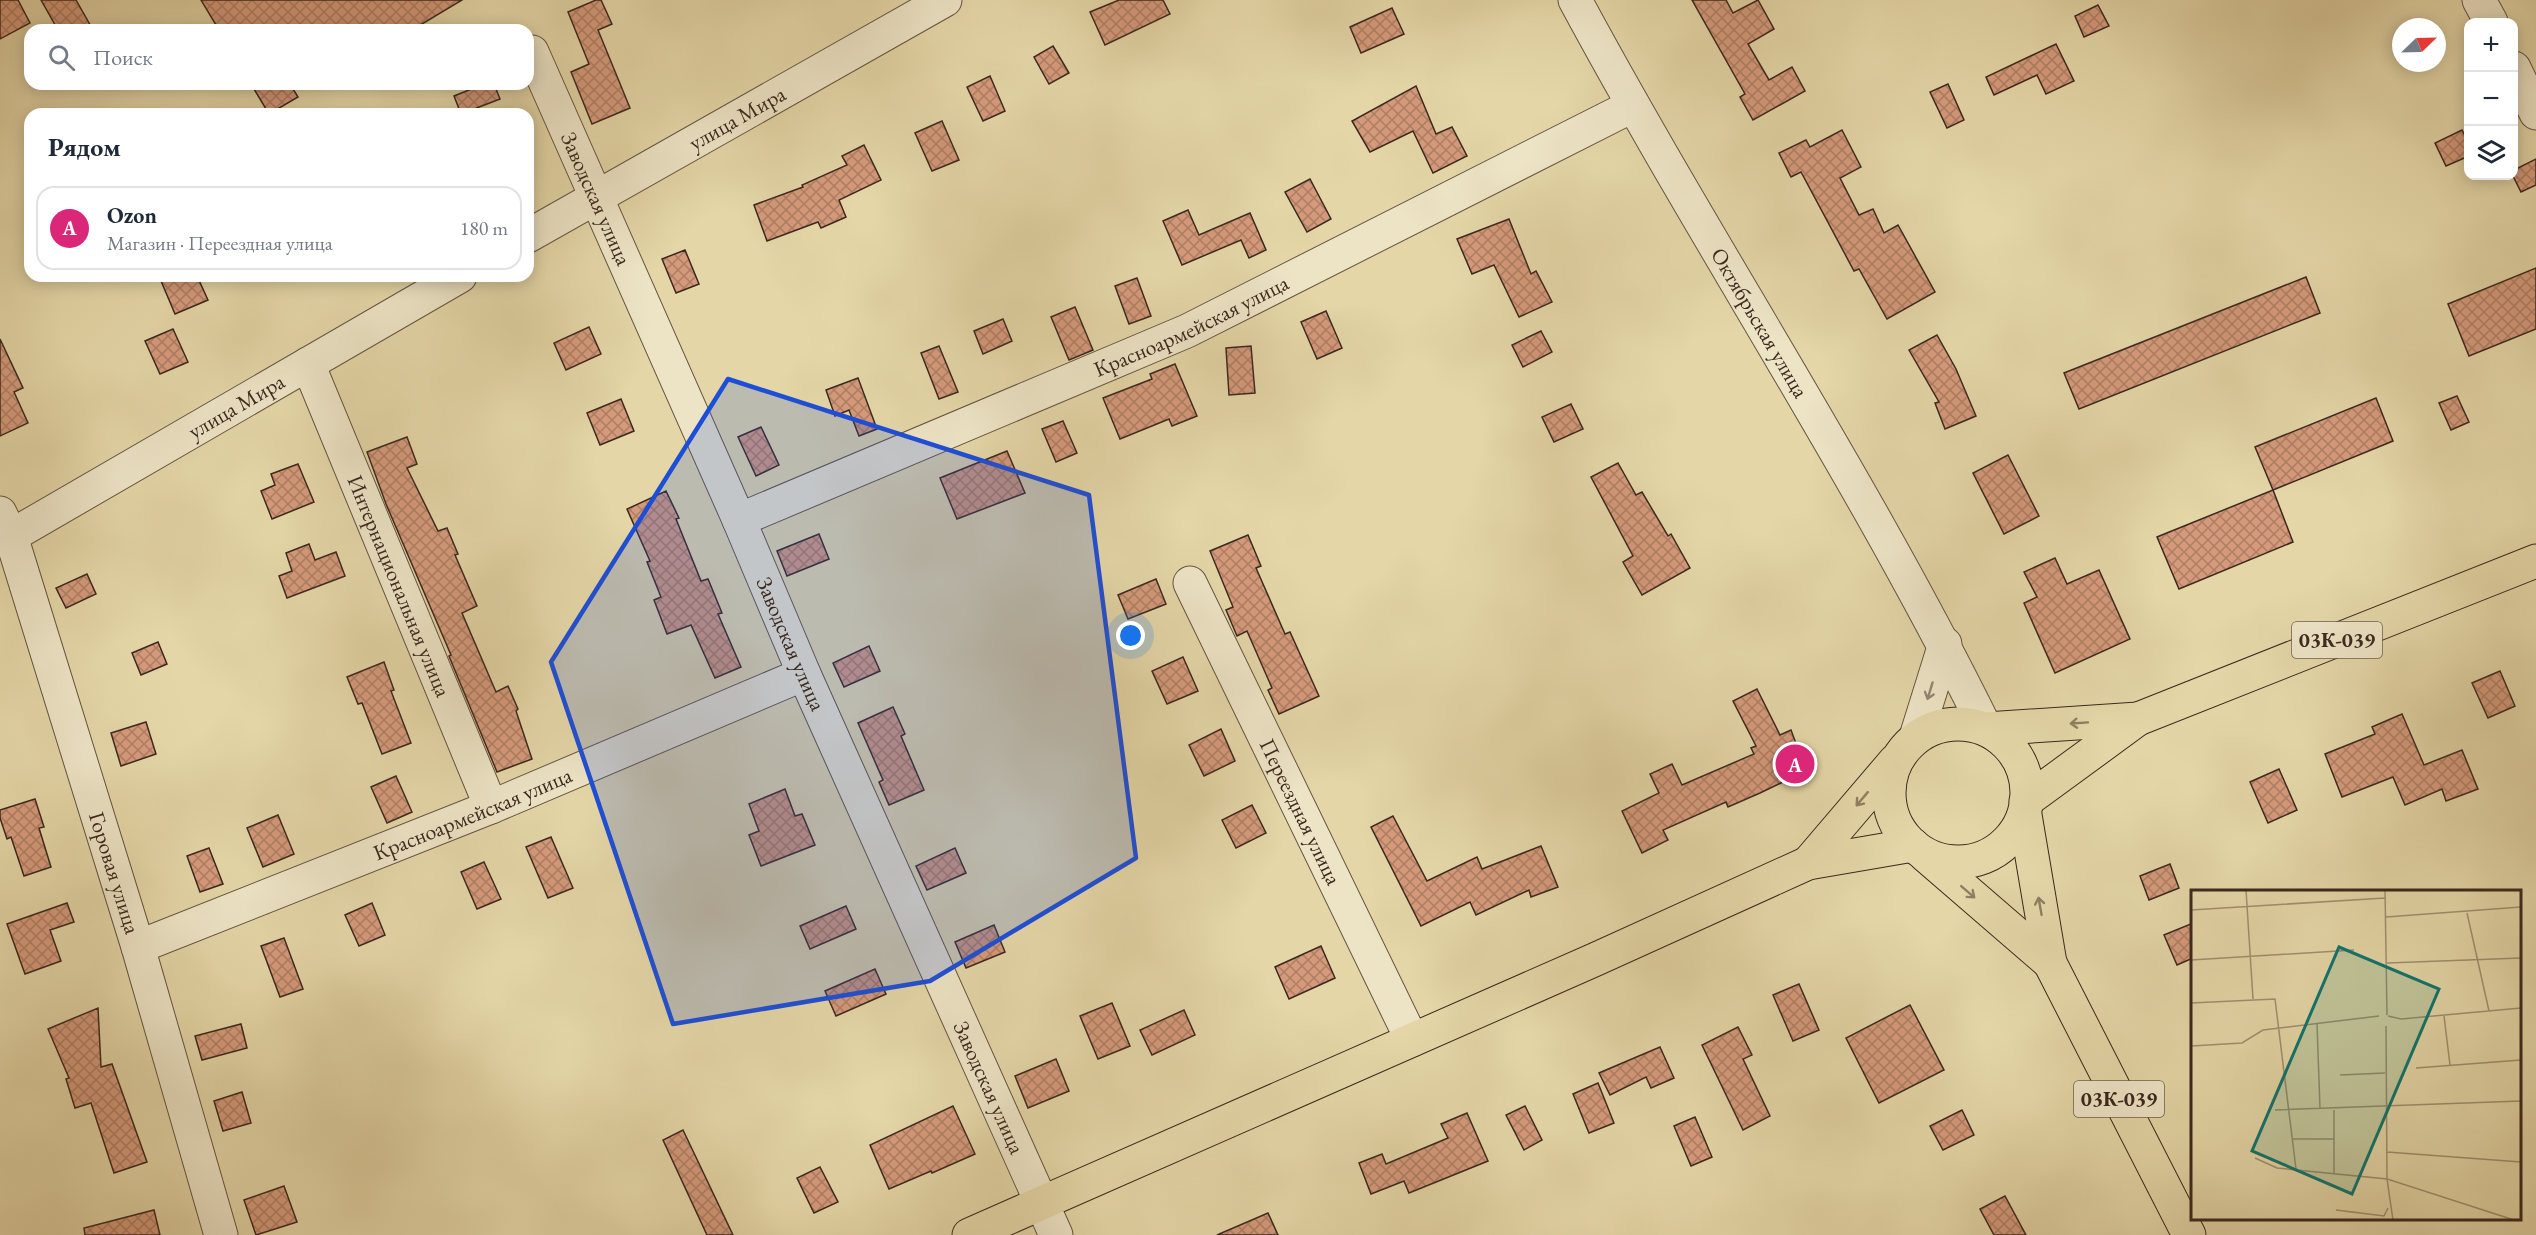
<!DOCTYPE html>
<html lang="ru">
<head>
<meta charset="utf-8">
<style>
	body { margin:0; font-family:"EB Garamond",serif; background:#f6f6f7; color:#1f2937 }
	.controls { position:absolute; right:18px; top:18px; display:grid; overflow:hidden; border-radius:12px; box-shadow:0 3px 15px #0003 }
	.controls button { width:54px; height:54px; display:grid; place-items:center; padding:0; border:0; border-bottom:2px solid #e0e1e3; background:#fff; color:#1f2937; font:30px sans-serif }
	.compass { position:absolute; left:2392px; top:18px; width:54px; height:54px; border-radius:50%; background:#fff; box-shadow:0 3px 15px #0003; rotate:67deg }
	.you { position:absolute; left:1131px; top:636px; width:21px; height:21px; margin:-15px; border:4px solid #fff; border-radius:50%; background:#1a73e8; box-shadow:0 0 0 9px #1a73e833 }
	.badge { display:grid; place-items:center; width:39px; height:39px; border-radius:50%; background:#db2777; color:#fff; font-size:20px; font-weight:700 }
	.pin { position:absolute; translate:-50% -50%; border:3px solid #fff; box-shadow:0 2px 6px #0006 }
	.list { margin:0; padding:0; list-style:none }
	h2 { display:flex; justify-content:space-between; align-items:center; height:78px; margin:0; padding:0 24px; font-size:26px }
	h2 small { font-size:20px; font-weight:400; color:#747a83 }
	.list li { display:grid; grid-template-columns:39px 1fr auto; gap:18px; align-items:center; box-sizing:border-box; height:84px; margin:0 12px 12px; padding:0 12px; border:2px solid #e0e1e3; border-radius:18px }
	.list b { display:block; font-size:22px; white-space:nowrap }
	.list p { margin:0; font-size:20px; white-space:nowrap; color:#747a83 }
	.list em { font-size:20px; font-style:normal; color:#747a83 }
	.icon { flex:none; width:33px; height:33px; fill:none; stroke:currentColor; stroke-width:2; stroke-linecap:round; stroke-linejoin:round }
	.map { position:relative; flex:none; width:2536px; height:1235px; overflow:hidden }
	.search { position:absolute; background:#fff; box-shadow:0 3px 15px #0003; left:24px; top:24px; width:510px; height:66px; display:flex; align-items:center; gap:15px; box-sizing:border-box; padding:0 21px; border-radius:18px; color:#747a83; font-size:22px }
	.panel { position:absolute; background:#fff; box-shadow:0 3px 15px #0003; left:24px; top:108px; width:510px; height:174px; border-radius:18px }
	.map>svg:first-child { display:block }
	.building { fill:url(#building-cross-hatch); stroke:#3b281f; stroke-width:1.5 }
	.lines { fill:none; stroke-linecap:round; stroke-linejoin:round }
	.minor-casing { stroke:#655441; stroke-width:35 }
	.major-casing { stroke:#3b281f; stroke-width:35 }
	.minor { stroke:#ede4c6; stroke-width:33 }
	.major { stroke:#e4d6a7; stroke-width:33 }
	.oneway { stroke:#948672 }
	.oneway2 { stroke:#907f63 }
	.marked { fill:#1d4ed8; fill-opacity:0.2; stroke:#1d4ed8; stroke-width:4.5; stroke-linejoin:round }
	.labels { text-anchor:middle; stroke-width:6; stroke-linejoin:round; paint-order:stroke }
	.shield { fill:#ede4c6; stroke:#706051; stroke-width:1.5 }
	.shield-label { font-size:21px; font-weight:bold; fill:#3b281f }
	.street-label { font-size:22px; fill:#3b281f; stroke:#ede4c6 }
	.inset-road { fill:none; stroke:#a09071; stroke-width:1.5 }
	.view { fill:#0f766e; fill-opacity:0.15; stroke:#0f766e; stroke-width:3 }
	.inset-edge { fill:none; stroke:#3b281f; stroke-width:3 }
</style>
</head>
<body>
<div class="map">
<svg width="2536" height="1235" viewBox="0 0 2536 1235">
	<defs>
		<pattern id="building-cross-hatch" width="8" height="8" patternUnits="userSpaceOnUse" patternTransform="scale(1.5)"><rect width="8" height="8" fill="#d59a7b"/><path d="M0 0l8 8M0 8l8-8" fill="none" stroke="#ae7e64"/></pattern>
	</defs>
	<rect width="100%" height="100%" fill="#e4d6a7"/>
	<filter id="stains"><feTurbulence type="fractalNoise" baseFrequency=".00333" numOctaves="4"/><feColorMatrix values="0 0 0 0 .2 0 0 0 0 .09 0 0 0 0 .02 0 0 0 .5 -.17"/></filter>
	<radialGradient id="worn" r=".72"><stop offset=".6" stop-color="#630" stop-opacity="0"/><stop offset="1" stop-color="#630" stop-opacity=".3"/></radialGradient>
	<!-- building -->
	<g class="building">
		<path d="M0,0H18L30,23L0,39Z"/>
		<path d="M41,0H76L93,30H58Z"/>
		<path d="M201,0H462L412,30H219Z"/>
		<path d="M596,0H601L612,24L598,30L630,108L592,124L571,72L589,64L568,12Z"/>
		<path d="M1119,0H1163L1170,14L1105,45L1090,12Z"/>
		<path d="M1692,0H1726L1733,13L1758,0L1774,29L1748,44L1769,80L1792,67L1805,91L1753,120L1740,97L1745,94Z"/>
		<path d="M2098,5L2109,26L2084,37L2075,16Z"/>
		<path d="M1392,8L1404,34L1361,53L1350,27Z"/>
		<path d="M2056,44L2074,81L2046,94L2037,75L1994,95L1986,77Z"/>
		<path d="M1053,46L1069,73L1049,84L1034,57Z"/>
		<path d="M990,76L1005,111L983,121L967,87Z"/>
		<path d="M251,84H290L298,97L269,114Z"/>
		<path d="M484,84H494L500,99L461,114L454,96Z"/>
		<path d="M1948,84L1964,120L1947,128L1930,92Z"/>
		<path d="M1416,86L1436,134L1452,127L1467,156L1433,173L1413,131L1370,152L1352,121Z"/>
		<path d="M942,121L959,160L932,171L915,133Z"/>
		<path d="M1842,130L1861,167L1840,178L1859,215L1873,209L1884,233L1898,225L1935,292L1887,319L1859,269L1854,271L1801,172L1791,177L1779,153L1806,140L1810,147Z"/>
		<path d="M2462,130L2469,143V156L2446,166L2435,143Z"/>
		<path d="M864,145L881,180L839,200L846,217L821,228L818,222L767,241L754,205L803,187L802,185L847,165L842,156Z"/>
		<path d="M2536,159V185L2521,192L2513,176L2514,170Z"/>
		<path d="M1310,179L1331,219L1307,232L1285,192Z"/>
		<path d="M1188,210L1199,235L1250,213L1266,250L1249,258L1241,240L1182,265L1163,221Z"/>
		<path d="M1509,219L1531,274L1536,271L1552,302L1519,317L1494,265L1472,274L1457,239Z"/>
		<path d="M685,250L699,284L676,293L662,259Z"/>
		<path d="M2536,268V329L2469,356L2448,304Z"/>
		<path d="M172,276H197L208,300L175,314L161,281Z"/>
		<path d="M2306,277L2320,313L2079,409L2064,373Z"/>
		<path d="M1137,278L1151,316L1129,324L1115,286Z"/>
		<path d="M1075,307L1093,350L1069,360L1051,317Z"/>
		<path d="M1326,311L1342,348L1317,359L1301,322Z"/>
		<path d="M1003,319L1012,341L983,354L974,331Z"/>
		<path d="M589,327L601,354L566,370L554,343Z"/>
		<path d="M173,329L188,362L160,374L145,341Z"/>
		<path d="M1541,331L1552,352L1523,367L1512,345Z"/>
		<path d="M1937,335L1956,369L1976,416L1945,429L1935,403L1939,402L1909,350Z"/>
		<path d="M0,339L23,388L14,392L28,423L0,436Z"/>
		<path d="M939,346L958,392L939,399L921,353Z"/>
		<path d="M1251,346L1255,393L1229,395L1226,348Z"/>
		<path d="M1175,364L1197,416L1172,426L1169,419L1120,439L1103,398L1152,379L1150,374Z"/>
		<path d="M858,378L877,429L859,436L849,410L835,416L826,390Z"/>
		<path d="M2457,396L2469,422L2451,430L2439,403Z"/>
		<path d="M2376,398L2393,441L2273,490L2255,447Z"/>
		<path d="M621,399L634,431L600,445L587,413Z"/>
		<path d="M1571,404L1583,429L1554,442L1542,417Z"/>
		<path d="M1063,421L1077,453L1056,462L1042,429Z"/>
		<path d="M761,427L779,465L756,476L738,437Z"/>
		<path d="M407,437L417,464L407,468L438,531L447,528L458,554L455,555L477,606L462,613L496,692L508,686L518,709L516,711L532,759L497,772L449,656L451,655L386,504L367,452Z"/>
		<path d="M1007,451L1025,493L957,519L940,478Z"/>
		<path d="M2008,455L2039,516L2004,534L1973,473Z"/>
		<path d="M1618,463L1636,495L1642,492L1668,536L1671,534L1690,568L1642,595L1623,562L1633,556L1591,477Z"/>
		<path d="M298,464L314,502L272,519L261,491L275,485L271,474Z"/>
		<path d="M2273,490L2293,542L2179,589L2157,537Z"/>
		<path d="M666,491L679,518L676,519L701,581L708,579L722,613L718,614L741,667L715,678L691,625L667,634L654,600L661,597L647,562L650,561L627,509Z"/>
		<path d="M819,534L829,559L787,576L777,551Z"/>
		<path d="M1248,535L1261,566L1256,568L1285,634L1290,632L1319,696L1279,714L1268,690L1272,688L1247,631L1237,636L1226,610L1233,607L1210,551Z"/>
		<path d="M309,544L315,560L336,552L345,576L287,598L279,576L292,571L286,553Z"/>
		<path d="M2055,558L2067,584L2099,570L2130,639L2055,673L2024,603L2037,597L2024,572Z"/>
		<path d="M87,574L96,594L66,608L56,588Z"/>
		<path d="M1156,579L1166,604L1128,619L1118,595Z"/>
		<path d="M158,642L167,664L141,675L132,653Z"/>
		<path d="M869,646L880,671L844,687L833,663Z"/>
		<path d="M1183,657L1198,691L1167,704L1152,671Z"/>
		<path d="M384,662L394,690L391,691L411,743L382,754L362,703L358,704L347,677Z"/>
		<path d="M2500,671L2515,706L2488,718L2472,683Z"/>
		<path d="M1757,689L1780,735L1791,730L1806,771L1760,793L1728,807L1726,802L1663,830L1668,840L1642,853L1622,811L1659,793L1650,774L1672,764L1682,785L1754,754L1751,748L1756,746L1733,701Z"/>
		<path d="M893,707L905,734L901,736L924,790L889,805L879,782L883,780L858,723Z"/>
		<path d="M2402,714L2424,765L2462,750L2478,789L2446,801L2442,789L2405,805L2393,777L2342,797L2325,754L2375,734L2372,727Z"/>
		<path d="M146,722L156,754L121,766L111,733Z"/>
		<path d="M1221,729L1235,761L1204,776L1189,745Z"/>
		<path d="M2279,769L2297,810L2268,823L2250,782Z"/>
		<path d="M396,776L412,812L387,823L371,787Z"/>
		<path d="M785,789L795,816L802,814L815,845L761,866L749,835L759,831L749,804Z"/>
		<path d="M35,799L44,827L39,828L51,867L24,876L11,837L7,839L0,818V810Z"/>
		<path d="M1252,805L1266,833L1236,848L1222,820Z"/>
		<path d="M278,815L294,854L263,867L247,828Z"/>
		<path d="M1393,816L1427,881L1477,857L1482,869L1541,846L1558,887L1531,897L1529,890L1476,915L1470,902L1421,926L1371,827Z"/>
		<path d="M551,837L573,888L548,898L526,847Z"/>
		<path d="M209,848L223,884L200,892L187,856Z"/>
		<path d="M955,848L966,873L927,890L916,866Z"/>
		<path d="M484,862L501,899L477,909L461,872Z"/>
		<path d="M2170,864L2179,888L2149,900L2140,876Z"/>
		<path d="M67,903L74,922L50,930L61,961L25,974L7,924Z"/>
		<path d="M372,903L385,935L359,946L345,915Z"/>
		<path d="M846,906L856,929L810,949L800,926Z"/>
		<path d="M2193,923V958L2177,965L2164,935Z"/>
		<path d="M994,925L1005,952L966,968L955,942Z"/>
		<path d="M284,938L303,989L280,997L261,946Z"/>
		<path d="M1321,946L1335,978L1289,999L1275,967Z"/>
		<path d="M875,969L886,994L836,1016L825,991Z"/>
		<path d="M1799,984L1819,1030L1793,1041L1773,995Z"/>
		<path d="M1112,1003L1130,1046L1098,1059L1080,1016Z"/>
		<path d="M1910,1005L1944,1070L1879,1103L1846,1038Z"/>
		<path d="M98,1008L101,1067L112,1064L147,1162L114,1173L91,1103L75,1108L66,1079L69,1078L48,1029Z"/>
		<path d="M1184,1010L1195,1035L1152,1055L1140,1030Z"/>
		<path d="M241,1024L247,1048L202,1060L195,1036Z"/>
		<path d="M1738,1027L1752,1055L1743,1059L1770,1116L1743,1130L1702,1045Z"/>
		<path d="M1660,1047L1674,1078L1651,1088L1646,1077L1610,1095L1599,1073Z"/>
		<path d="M1056,1059L1069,1091L1028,1108L1015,1076Z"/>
		<path d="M1598,1083L1614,1123L1589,1133L1573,1094Z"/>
		<path d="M242,1092L251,1123L223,1131L214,1101Z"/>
		<path d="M953,1106L975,1154L932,1173L931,1171L889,1189L870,1145Z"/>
		<path d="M1525,1106L1542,1140L1524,1150L1506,1115Z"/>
		<path d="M1962,1110L1974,1135L1943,1150L1930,1126Z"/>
		<path d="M1467,1113L1488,1161L1409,1193L1404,1181L1371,1194L1359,1163L1382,1154L1386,1164L1448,1138L1441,1124Z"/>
		<path d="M1695,1117L1712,1157L1691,1166L1674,1126Z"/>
		<path d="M683,1130L733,1235H707L663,1140Z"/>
		<path d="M820,1167L838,1202L814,1213L797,1178Z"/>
		<path d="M284,1186L297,1222L256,1235L244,1200Z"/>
		<path d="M2005,1196L2026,1235H1994L1980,1209Z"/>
		<path d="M154,1210L160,1235H85L84,1228Z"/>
		<path d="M1268,1213L1278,1235H1217Z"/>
	</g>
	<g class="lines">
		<!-- minor casing -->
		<g class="minor-casing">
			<g id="minor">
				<path id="s1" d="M1575,0C1707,245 1863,479 1986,729"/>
				<path d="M2479,0L2491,22"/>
				<path id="s2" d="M532,52L739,520L804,674L1056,1235"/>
				<path d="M2514,68L2536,113"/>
				<path id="s3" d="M528,236L945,0"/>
				<path id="s4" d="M308,364L491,807"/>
				<path id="s5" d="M0,513L11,536L138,947L221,1235"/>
				<path id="s6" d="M739,520L1187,331L1632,106"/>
				<path id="s7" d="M11,536L460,276"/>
				<path id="s8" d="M1190,583L1412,1040"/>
				<path d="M1916,737L1945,644"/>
				<path id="s9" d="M138,947L491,807L804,674"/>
			</g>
		</g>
		<!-- major casing -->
		<g class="major-casing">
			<g id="major">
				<circle cx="1958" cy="793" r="69"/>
				<path d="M1986,729L2138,719"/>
				<path d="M2026,801L2138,719L2536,561"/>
				<path d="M2025,815L2050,963L2189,1235"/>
				<path d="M1925,855L2050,963"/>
				<path d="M1808,863L1895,761"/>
				<path d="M969,1235L1594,960L1808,863L1913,845"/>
			</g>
		</g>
		<!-- minor -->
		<use href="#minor" class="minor"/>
		<!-- major -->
		<use href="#major" class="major"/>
	</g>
	<!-- one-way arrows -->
	<defs><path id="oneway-shaft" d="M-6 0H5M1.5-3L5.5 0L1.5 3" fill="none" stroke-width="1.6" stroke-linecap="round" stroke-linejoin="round" transform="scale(1.5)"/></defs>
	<use class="oneway" href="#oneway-shaft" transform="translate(1930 691) rotate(107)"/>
	<g class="oneway2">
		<use href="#oneway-shaft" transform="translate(2079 723) rotate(176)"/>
		<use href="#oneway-shaft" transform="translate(1862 799) rotate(130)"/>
		<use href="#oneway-shaft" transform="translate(1968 892) rotate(41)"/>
		<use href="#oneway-shaft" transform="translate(2040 906) rotate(-100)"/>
	</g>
	<!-- marked area -->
	<path class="marked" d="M728,379L1089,495L1136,858L930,981L673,1024L551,662Z"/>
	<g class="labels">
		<!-- shield labels -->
		<g class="shield">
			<rect x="2292" y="622" width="90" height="36" rx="4.5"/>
			<rect x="2074" y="1081" width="90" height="36" rx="4.5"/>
		</g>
		<g class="shield-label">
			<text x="2337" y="647">03К-039</text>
			<text x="2119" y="1106">03К-039</text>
		</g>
		<!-- street labels -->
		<g class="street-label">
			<text dy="8" stroke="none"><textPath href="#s3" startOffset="240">улица Мира</textPath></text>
			<text dy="8" stroke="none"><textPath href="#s2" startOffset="160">Заводская улица</textPath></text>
			<text dy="8" stroke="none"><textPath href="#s1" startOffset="372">Октябрьская улица</textPath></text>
			<text dy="8" stroke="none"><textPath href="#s6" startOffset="492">Красноармейская улица</textPath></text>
			<text dy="8" stroke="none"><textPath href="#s7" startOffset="260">улица Мира</textPath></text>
			<text dy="8" stroke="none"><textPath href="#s4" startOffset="240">Интернациональная улица</textPath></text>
			<text dy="8" stroke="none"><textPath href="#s2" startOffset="646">Заводская улица</textPath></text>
			<text dy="8" stroke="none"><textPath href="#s8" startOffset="254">Переездная улица</textPath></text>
			<text dy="8" stroke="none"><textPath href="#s9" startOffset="360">Красноармейская улица</textPath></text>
			<text dy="8" stroke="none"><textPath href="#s5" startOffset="378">Горовая улица</textPath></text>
			<text dy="8" stroke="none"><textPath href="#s2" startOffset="1132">Заводская улица</textPath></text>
		</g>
	</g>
	<!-- overview -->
	<g transform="translate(2191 890)">
		<rect width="330" height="330" fill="#e4d6a7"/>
		<path class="inset-road" d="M55,0L62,109M194,0L196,125M0,20L194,8M276,23L298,121M195,27L330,17M0,70L163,60M196,73L330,68M0,113L84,109L105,279M197,126L210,129L330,118M253,126L259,175M126,133L129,219M195,136L196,289L323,330M0,156L51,153L72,140L188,126M225,178L330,170M149,185L194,183M84,220L330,211M101,249H143M196,262L330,272M64,268L86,278L196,289L202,330M143,283V220M145,320L193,326L197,318"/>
		<path class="view" d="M148,57L248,99L161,304L61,261Z"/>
		<rect width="330" height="330" class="inset-edge"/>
	</g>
	<rect width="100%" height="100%" filter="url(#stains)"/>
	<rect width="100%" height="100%" fill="url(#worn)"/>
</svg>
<div class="controls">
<button>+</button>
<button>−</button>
<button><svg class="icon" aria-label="layers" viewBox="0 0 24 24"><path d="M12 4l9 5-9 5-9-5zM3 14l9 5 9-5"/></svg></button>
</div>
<svg class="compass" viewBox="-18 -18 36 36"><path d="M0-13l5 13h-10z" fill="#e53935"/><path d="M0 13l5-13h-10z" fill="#747a83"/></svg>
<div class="you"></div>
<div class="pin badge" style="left:1795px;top:764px">A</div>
<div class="search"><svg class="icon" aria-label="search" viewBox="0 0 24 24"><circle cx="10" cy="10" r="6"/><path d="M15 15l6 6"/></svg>Поиск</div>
<section class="panel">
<h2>Рядом<small></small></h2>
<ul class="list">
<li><span class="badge">A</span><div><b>Ozon</b><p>Магазин · Переездная улица</p></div><em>180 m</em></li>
</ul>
</section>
</div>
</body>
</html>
